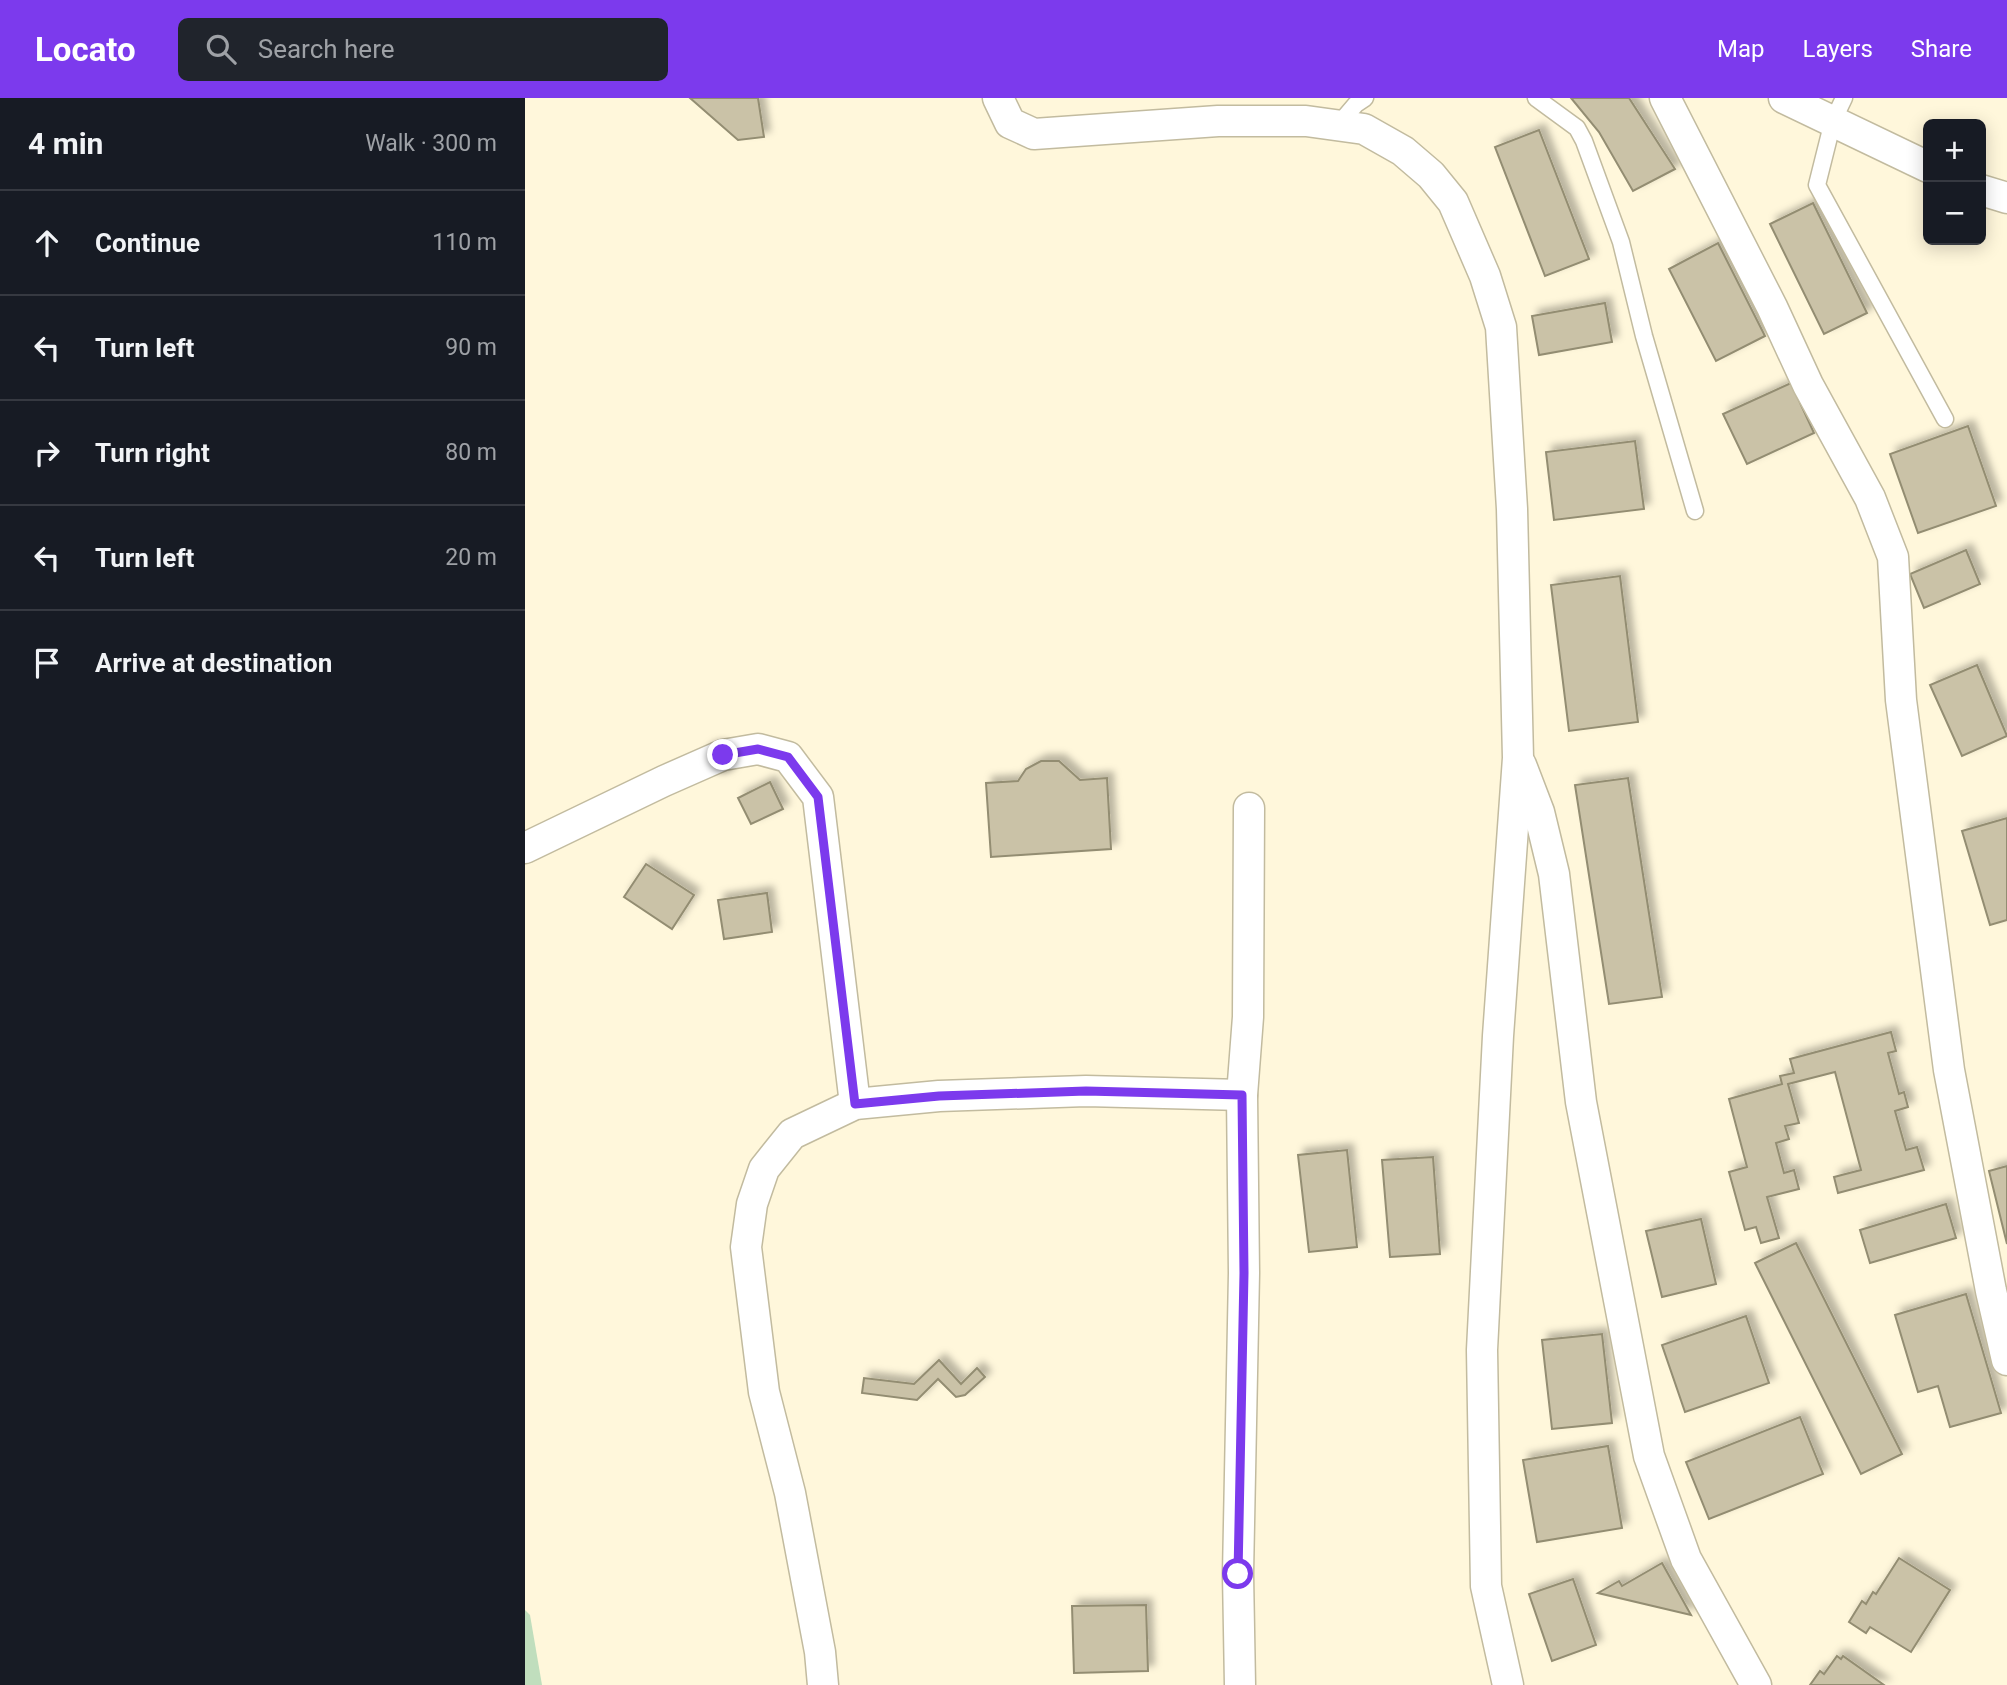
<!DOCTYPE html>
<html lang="en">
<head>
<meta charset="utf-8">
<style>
	body { margin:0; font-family:Roboto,sans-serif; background:#20242c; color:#f1f3f6 }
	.controls { position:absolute; right:21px; top:21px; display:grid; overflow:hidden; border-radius:10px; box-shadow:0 4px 18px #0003 }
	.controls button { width:63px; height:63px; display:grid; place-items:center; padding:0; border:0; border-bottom:2px solid #363941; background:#171b24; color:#f1f3f6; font:35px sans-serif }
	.stop { position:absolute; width:21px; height:21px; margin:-16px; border:5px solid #7c3aed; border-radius:50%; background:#fff }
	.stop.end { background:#7c3aed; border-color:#fff; box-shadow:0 2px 7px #0008 }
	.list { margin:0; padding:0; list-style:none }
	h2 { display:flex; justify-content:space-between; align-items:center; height:91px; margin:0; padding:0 28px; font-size:30px }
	h2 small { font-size:23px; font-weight:400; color:#9ea1a6 }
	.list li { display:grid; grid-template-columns:46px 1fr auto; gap:21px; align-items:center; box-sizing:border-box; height:105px; padding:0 28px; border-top:2px solid #363941 }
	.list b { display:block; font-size:26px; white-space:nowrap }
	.list em { font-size:23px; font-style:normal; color:#9ea1a6 }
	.icon { flex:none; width:38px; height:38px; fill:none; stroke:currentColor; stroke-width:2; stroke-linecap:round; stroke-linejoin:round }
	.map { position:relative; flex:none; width:1482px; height:1587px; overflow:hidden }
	header { display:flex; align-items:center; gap:42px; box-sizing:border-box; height:98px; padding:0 35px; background:#7c3aed; color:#fff }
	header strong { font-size:33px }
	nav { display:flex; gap:38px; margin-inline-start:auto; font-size:24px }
	.search { width:490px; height:63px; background:#20242c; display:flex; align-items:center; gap:18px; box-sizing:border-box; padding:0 24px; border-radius:10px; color:#9ea1a6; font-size:26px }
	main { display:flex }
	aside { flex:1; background:#171b24 }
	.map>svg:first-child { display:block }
	.green { fill:#c0debd }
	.building { fill:#cac2a7; stroke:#938d72; stroke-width:2; filter:url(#shadow) }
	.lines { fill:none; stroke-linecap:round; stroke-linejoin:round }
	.service-casing { stroke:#c2bb9f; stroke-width:19 }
	.minor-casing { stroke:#c2bb9f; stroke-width:33 }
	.service { stroke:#fff; stroke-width:16 }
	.minor { stroke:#fff; stroke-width:30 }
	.route { stroke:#7c3aed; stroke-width:9 }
</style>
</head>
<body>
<header>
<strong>Locato</strong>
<div class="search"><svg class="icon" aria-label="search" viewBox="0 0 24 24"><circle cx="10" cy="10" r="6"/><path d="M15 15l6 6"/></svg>Search here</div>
<nav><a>Map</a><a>Layers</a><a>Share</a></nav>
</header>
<main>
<aside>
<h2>4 min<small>Walk · 300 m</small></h2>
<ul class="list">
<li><svg class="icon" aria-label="ahead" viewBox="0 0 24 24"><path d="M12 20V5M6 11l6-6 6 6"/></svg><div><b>Continue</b></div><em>110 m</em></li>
<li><svg class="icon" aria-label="left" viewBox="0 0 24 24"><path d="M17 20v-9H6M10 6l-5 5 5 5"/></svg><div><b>Turn left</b></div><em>90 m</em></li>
<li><svg class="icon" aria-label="right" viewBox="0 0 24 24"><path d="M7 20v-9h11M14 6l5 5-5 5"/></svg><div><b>Turn right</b></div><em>80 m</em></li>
<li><svg class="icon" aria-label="left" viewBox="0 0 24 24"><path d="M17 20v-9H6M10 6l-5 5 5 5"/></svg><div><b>Turn left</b></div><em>20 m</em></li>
<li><svg class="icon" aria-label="arrive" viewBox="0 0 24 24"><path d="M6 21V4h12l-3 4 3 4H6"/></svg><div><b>Arrive at destination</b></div></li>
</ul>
</aside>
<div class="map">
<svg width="1482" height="1587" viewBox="0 0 1482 1587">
	<defs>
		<filter id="shadow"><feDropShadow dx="6" dy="-6" stdDeviation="3.5" flood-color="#0004"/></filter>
	</defs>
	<rect width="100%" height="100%" fill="#fff7db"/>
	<!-- green -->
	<path class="green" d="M0,1512L5,1517L17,1587H0Z"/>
	<!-- building -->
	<g class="building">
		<path d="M165,0H233L239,39L213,42Z"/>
		<path d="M1046,0H1104L1150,71L1108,93L1074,34Z"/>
		<path d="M1014,32L1064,161L1020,178L970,49Z"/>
		<path d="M1288,105L1342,215L1299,236L1245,126Z"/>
		<path d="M1193,145L1240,238L1191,263L1144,171Z"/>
		<path d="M1080,205L1087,244L1014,257L1007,218Z"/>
		<path d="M1266,285L1289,335L1222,366L1198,316Z"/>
		<path d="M1443,328L1471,408L1393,435L1365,356Z"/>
		<path d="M1110,343L1119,411L1029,422L1021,354Z"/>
		<path d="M1441,452L1455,486L1399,510L1385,476Z"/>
		<path d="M1095,478L1113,624L1044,633L1026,487Z"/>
		<path d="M1452,567L1482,638L1437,658L1405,587Z"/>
		<path d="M516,663H534L555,682L582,680L586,751L466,759L461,685L493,683L501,671Z"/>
		<path d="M1103,680L1137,899L1084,906L1050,687Z"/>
		<path d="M245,684L258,711L226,726L213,700Z"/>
		<path d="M1482,720V822L1465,827L1437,733Z"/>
		<path d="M121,766L169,797L147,831L99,799Z"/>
		<path d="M242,795L247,834L199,841L193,802Z"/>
		<path d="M1366,934L1371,953L1363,955L1374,996L1379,994L1383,1009L1370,1013L1381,1052L1392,1049L1399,1072L1313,1095L1309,1079L1336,1072L1310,974L1263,986L1274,1025L1260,1028L1264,1041L1251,1045L1259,1075L1269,1072L1274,1091L1242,1099L1254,1140L1236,1145L1231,1129L1220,1132L1204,1074L1222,1069L1204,1001L1257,986L1255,978L1269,975L1265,961Z"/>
		<path d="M822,1052L832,1149L784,1154L773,1057Z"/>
		<path d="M908,1059L915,1156L865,1159L857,1062Z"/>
		<path d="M1482,1068V1146L1464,1073Z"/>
		<path d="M1421,1106L1431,1140L1345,1165L1335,1132Z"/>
		<path d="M1176,1121L1191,1186L1137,1199L1121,1133Z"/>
		<path d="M1271,1145L1377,1356L1336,1376L1230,1165Z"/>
		<path d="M1441,1196L1476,1315L1425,1329L1413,1288L1393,1294L1370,1217Z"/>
		<path d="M1221,1218L1244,1285L1160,1314L1137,1247Z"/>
		<path d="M1077,1236L1087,1325L1027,1331L1017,1242Z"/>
		<path d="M414,1262L436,1286L452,1270L460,1279L440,1297L431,1299L413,1281L392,1302L337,1295L339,1280L389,1286Z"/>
		<path d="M1275,1319L1298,1376L1184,1421L1161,1364Z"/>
		<path d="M1083,1348L1097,1430L1012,1444L998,1362Z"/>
		<path d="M1374,1460L1425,1492L1386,1554L1345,1529L1341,1535L1324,1524L1337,1503L1341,1506L1348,1494L1351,1496Z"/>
		<path d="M1137,1465L1166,1517L1073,1495L1094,1483L1097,1488Z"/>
		<path d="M1048,1481L1071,1547L1027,1563L1004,1496Z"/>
		<path d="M621,1507L623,1573L549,1575L547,1508Z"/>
		<path d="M1312,1558L1316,1561L1318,1558L1359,1587H1285L1295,1573L1299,1576Z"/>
	</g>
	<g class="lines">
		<!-- service casing -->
		<g class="service-casing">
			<g id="service">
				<path d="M1011,0L1052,30L1059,43L1096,144L1119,238L1170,413"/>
				<path d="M1319,0L1308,23L1292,87L1420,321"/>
				<path d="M814,26L831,6L840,0"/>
			</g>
		</g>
		<!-- minor casing -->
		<g class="minor-casing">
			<g id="minor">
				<path d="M473,0L485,25L509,36L693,23H781L839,31L878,53L906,77L928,104L960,178L976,229L987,411L993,660L973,938L957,1252L961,1488L983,1587"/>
				<path d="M1140,0L1247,209L1283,287L1345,400L1368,459L1376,602L1424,972L1466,1193L1482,1262"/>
				<path d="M1259,0L1403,69"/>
				<path d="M1456,92L1482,100"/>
				<path d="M996,667L1014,714L1029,776L1056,1004L1124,1358L1161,1461L1231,1587"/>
				<path d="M0,750L139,683L198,657L233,651L263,659L293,699L330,1006"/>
				<path d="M298,1587L295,1554L265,1395L239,1294L221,1149L227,1106L239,1071L267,1036L330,1006L414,998L561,993L717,997"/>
				<path d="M715,1587L713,1476L719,1175L717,997L723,919L724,710"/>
			</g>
		</g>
		<!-- service -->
		<use href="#service" class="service"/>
		<!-- minor -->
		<use href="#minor" class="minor"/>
	</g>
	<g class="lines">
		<!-- route -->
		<path class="route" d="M198,657L233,651L263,659L293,699L330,1006L414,998L561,993L717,997L719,1175L713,1476"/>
	</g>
</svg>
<div class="controls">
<button>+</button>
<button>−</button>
</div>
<div class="stop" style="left:713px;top:1476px"></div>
<div class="stop end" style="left:198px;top:657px"></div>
</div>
</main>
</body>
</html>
